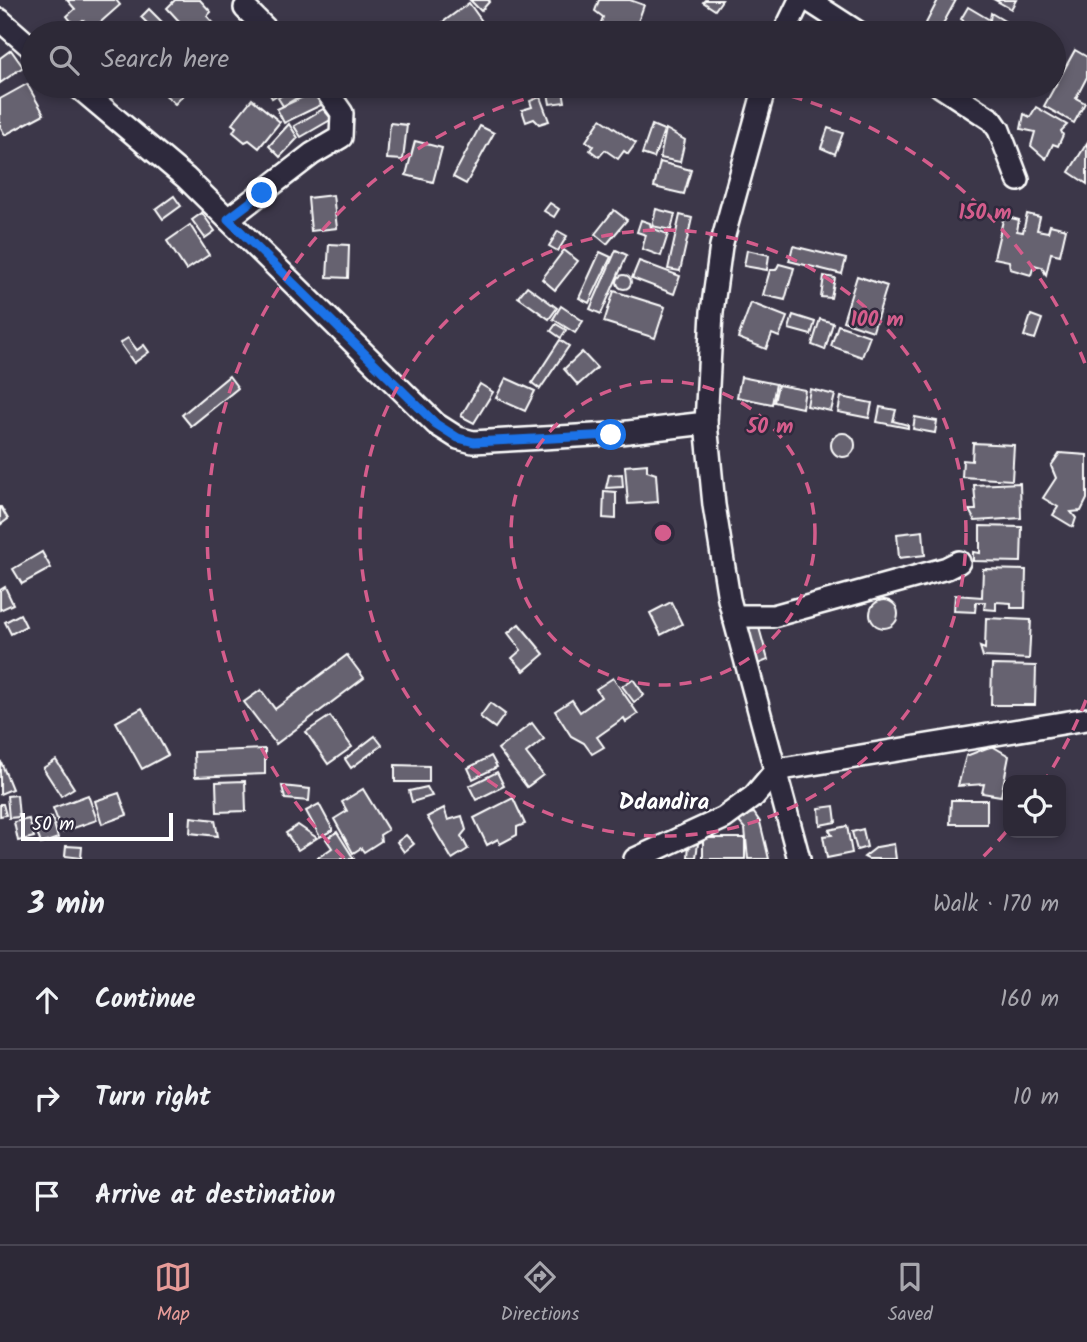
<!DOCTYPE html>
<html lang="en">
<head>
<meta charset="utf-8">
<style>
	body { margin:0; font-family:Kalam,sans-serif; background:#35313f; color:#f1f3f6 }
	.controls { position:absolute; right:21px; bottom:21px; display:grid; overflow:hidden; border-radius:14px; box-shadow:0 4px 10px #0003 }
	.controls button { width:63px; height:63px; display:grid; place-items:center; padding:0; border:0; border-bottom:2px solid #484552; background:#2d2937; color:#f1f3f6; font:35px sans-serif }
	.scale { position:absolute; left:21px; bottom:18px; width:152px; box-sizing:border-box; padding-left:7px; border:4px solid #fff; border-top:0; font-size:19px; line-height:24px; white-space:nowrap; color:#fff; -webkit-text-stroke:5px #2f2a3d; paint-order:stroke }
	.stop { position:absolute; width:21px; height:21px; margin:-16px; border:5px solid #1a73e8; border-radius:50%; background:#fff }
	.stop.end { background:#1a73e8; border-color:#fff; box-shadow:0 2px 7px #0008 }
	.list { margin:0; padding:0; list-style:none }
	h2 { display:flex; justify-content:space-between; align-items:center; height:91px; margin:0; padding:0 28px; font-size:30px }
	h2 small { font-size:23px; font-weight:400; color:#a7a6ad }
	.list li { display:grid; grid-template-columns:46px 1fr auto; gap:21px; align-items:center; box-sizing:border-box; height:98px; padding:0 28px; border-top:2px solid #484552 }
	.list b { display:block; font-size:26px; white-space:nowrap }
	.list em { font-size:23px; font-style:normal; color:#a7a6ad }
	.icon { flex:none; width:38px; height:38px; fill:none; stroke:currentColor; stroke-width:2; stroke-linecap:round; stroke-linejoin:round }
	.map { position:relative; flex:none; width:1087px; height:859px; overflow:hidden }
	.search { position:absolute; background:#2d2937; box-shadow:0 4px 10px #0003; left:21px; right:21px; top:21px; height:77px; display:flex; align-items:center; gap:18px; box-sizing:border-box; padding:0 24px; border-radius:38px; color:#a7a6ad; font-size:26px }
	.sheet { height:385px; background:#2d2937 }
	nav { display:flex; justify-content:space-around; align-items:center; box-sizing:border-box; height:98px; border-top:2px solid #484552; background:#2d2937; font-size:19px; color:#a7a6ad }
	nav a { display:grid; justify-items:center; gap:4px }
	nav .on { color:#e69b98 }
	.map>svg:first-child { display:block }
	.building { fill:#666270; stroke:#fff; stroke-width:2 }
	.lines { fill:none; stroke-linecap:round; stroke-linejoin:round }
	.minor-casing { stroke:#fff; stroke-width:26 }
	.minor { stroke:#2f2a3d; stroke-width:21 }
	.route { stroke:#1a73e8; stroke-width:9 }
	.ring { fill:none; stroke:#d45d8c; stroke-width:3.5; stroke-dasharray:12 9 }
	.labels { text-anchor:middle; stroke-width:5; stroke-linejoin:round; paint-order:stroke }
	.quarter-label { font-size:23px; font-weight:bold; fill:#fff; stroke:#2f2a3d }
	.centre { fill:#d45d8c; stroke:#2f2a3d; stroke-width:3.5 }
	.ring-label { font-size:21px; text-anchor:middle; font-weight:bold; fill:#d45d8c; stroke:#2f2a3d; stroke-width:5; stroke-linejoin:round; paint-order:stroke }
</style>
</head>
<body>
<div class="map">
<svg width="1087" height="859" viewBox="0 0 1087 859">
	<rect width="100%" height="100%" fill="#3c3749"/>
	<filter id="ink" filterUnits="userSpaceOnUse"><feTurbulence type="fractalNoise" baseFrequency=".0143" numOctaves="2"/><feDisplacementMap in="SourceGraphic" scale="14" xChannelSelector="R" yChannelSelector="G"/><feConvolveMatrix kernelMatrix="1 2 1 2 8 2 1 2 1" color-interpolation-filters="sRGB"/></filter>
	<g filter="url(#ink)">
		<!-- building -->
		<g class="building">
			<path d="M67,0H116L120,5L94,28L83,20L75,26L67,16L75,9Z"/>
			<path d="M175,0H200L211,12L207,16L217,27L210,33H190L167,8Z"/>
			<path d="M470,0H489L490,1L481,11Z"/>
			<path d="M599,0H630L644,5L634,33H613L599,28L603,17L595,11Z"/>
			<path d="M705,0H722L715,10L703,2Z"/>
			<path d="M938,0H956L938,33H935L924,27Z"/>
			<path d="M995,0H1016L1011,9Z"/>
			<path d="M469,3L486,27L478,33H451L443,22Z"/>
			<path d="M968,7L990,20L991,13L1025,33H962L968,24L961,19Z"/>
			<path d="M149,9L171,31L169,33H157L141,17Z"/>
			<path d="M659,25L681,33H656Z"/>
			<path d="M11,50L23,67L0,83V58Z"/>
			<path d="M1075,50L1087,57V77L1076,98L1085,103L1074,123L1044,106Z"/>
			<path d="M27,84L44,114L5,135L0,126V99Z"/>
			<path d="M156,86H192L175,104Z"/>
			<path d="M273,86H292L272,98L267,89Z"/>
			<path d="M297,86H308L310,90L283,106L278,98Z"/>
			<path d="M316,91L323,104L284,123L277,109Z"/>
			<path d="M563,91L565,102L550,104L548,93Z"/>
			<path d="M540,97L549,121L539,124L534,119L526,122L522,110L532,107L530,101Z"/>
			<path d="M252,99L280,122L259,148L249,140L245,142L233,132L236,127L232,124Z"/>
			<path d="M1036,107L1067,125L1061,131L1063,135L1058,146L1053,144L1046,159L1031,146L1035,132L1021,129L1024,114L1030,117Z"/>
			<path d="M323,109L332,119L301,137L294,126Z"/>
			<path d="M601,119L636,143L628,154L624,151L618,159L605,150L599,157L590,150L593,146L586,141Z"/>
			<path d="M390,123L407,125L403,160L387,159Z"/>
			<path d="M289,124L298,138L280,157L269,146Z"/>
			<path d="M652,125L664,130L654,158L642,154Z"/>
			<path d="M480,126L494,133L466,184L453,177Z"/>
			<path d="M828,128L843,133L835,154L821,148Z"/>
			<path d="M666,129L685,140L680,162L660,158Z"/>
			<path d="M415,141L442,148L433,182L406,175Z"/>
			<path d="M1087,143V184L1069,172Z"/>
			<path d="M660,162L691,170L684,194L654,187Z"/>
			<path d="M333,195L337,228L311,231L308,198Z"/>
			<path d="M174,196L181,206L163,219L156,209Z"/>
			<path d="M550,203L559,209L554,217L544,211Z"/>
			<path d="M656,209L675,214L671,230L652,226Z"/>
			<path d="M614,210L627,220L607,244L595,234Z"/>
			<path d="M202,213L215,231L205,238L192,220Z"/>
			<path d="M1027,214L1040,217L1037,230L1048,232L1050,225L1066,229L1060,255L1051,253L1046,275L1042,267L1034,265L1031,275L1010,269L1009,261L994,258L1004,216L1019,220L1017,231L1023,232Z"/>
			<path d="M680,215L692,218L680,271L668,269Z"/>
			<path d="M641,220L650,223L651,228L668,234L661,256L642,249L646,235L637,232Z"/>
			<path d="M190,225L209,255L186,270L167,241Z"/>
			<path d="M558,231L567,236L558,251L549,246Z"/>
			<path d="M329,244L349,245L348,278L327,277Z"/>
			<path d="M793,246L846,259L842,274L789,261Z"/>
			<path d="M564,250L578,261L555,290L542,279Z"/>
			<path d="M616,250L627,255L601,314L590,309Z"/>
			<path d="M747,250L769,255L767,270L744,266Z"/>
			<path d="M600,252L611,257L589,303L579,298Z"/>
			<path d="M639,261L680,276L674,294L632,278Z"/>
			<path d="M779,264L794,268L785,300L763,295L770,270H776Z"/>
			<circle cx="624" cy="282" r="7"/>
			<path d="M824,276L835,278L831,298L821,297Z"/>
			<path d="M857,276L887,286L873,331L843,321Z"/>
			<path d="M527,286L557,308L549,319L518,297Z"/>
			<path d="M614,291L665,307L655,338L604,322Z"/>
			<path d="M751,303L787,317L779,337L772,334L766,349L738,338Z"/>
			<path d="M561,306L583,321L575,333L553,319Z"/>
			<path d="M793,315L815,322L811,335L789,329Z"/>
			<path d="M1031,315L1042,319L1035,339L1024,336Z"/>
			<path d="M820,319L833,323L825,350L812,345Z"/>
			<path d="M556,324L566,330L561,338L551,331Z"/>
			<path d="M838,325L870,336L862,357L831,346Z"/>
			<path d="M128,338L137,350L144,345L149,352L134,363L120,343Z"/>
			<path d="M560,340L569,346L540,389L532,383Z"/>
			<path d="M582,352L597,368L578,385L564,369Z"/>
			<path d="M229,376L238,388L191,426L182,415Z"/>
			<path d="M741,377L776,384L772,404L737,397Z"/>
			<path d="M506,378L535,391L525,411L496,398Z"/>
			<path d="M480,384L493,392L474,423L461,416Z"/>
			<path d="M778,385L805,390L802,408L774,402Z"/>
			<path d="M810,389L835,395L831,411L807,406Z"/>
			<path d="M841,397L872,403L869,418L838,412Z"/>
			<path d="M880,407L896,410L893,421L908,425V428L877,422Z"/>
			<path d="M915,417L937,421L935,433L913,429Z"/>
			<circle cx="843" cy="445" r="12"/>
			<path d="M973,443L1014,445L1012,480L962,477L963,460L972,461Z"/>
			<path d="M1060,453L1087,455V499L1081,511L1071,512L1076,518L1073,527L1053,515L1058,507L1043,498L1056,478L1051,466Z"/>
			<path d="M647,464V471L656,474L658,502L628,504L625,466Z"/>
			<path d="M622,474L623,487L606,488L609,475Z"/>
			<path d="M1020,483L1021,518L975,521L969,510H976L974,485Z"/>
			<path d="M604,491L616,492V519L603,518Z"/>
			<path d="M1,507L8,519L0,525V507Z"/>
			<path d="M980,526L1022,527L1021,562L973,561V552L980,553Z"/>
			<path d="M923,531L925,555L899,558L897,534Z"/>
			<path d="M42,552L51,568L22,584L13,569Z"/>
			<path d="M983,569L1026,570L1025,608H1011V603L996,602V610L984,609L985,602H976L975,612L954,611L955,595L982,597Z"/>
			<path d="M5,587L13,604L0,610V590Z"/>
			<circle cx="884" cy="614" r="14"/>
			<path d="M671,602L682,624L661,635L650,613Z"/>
			<path d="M20,614L26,626L11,634L5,622Z"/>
			<path d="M986,618L1031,620L1029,659L983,657L980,647L985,649Z"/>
			<path d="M519,624L544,654L524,671L512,658L521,650L508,633Z"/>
			<path d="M758,624L768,660L758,664L746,625Z"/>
			<path d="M347,655L364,678L276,744L244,702L261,690L275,709Z"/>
			<path d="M992,665L1036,666L1035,705H991Z"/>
			<path d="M613,678L638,714L626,722L624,718L597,737L604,747L592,754L584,743L571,736L555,711L572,700L580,712L601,697L596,689Z"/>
			<path d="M633,679L644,695L634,702L622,686Z"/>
			<path d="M490,703L505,714L495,728L480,717Z"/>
			<path d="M142,708L168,755L142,769L116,722Z"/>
			<path d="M330,716L352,747L328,764L306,732Z"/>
			<path d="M532,723L544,739L526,753L543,775L527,787L498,749Z"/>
			<path d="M375,736L382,745L351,768L345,759Z"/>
			<path d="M992,746L1009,756L1001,796L982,793L984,784L958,786L966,756Z"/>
			<path d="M265,749V774L195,777L194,752Z"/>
			<path d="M491,756L497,767L473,779L468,768Z"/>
			<path d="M56,760L74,788L61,796L43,768Z"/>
			<path d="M1,762L12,789L0,794V763Z"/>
			<path d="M395,765L429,766V782H395Z"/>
			<path d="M497,772L504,786L476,800L469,786Z"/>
			<path d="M245,781L246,811L217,812L216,782Z"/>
			<path d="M282,786L310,789L309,801L285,799Z"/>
			<path d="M427,787L432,796L412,802L409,791Z"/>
			<path d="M363,789L388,830L380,835L381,841L364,852L361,848L353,853L334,819L347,811L342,802Z"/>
			<path d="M119,793L127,815L102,824L95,801Z"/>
			<path d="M17,795L19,817L9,818L7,796Z"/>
			<path d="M88,795L97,820L62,832L53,808Z"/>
			<path d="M513,798L525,824L517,827V835L500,844L498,839L487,845L474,818Z"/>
			<path d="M951,800H987V824H950Z"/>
			<path d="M0,804H3L6,815L0,816Z"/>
			<path d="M319,804L333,830L320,837L306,811Z"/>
			<path d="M834,806L836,822L820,825L819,808Z"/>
			<path d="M444,808L448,820L462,816L466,830L461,836L468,849L452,859L427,817Z"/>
			<path d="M754,813L760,822L769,859H748L745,829L735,817Z"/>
			<path d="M52,817L58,838L41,844L34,823Z"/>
			<path d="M191,817L215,820L218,836L190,833Z"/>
			<path d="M29,819L34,837L18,841L14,822Z"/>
			<path d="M298,825L317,838L298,850L286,833Z"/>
			<path d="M847,826L852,853L827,858L823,836L832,835L829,830Z"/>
			<path d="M863,829L867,847L857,850L852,832Z"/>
			<path d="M337,832L354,859H316L332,848L326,839Z"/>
			<path d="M406,835L414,844L404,852L397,842Z"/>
			<rect x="703" y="838" width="42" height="21"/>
			<path d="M689,843L698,844L696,857H688Z"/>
			<path d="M894,844L896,859H868L864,857L877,847Z"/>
			<path d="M66,846L82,847L81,858L65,856Z"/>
		</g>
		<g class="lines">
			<!-- minor casing -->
			<g class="minor-casing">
				<g id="minor">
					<path d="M808,0L859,33"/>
					<path d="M245,8L270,33"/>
					<path d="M0,20L33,49"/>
					<path d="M784,33L800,0"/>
					<path d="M77,86L186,178L436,424L458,438L473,442L611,434L706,423"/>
					<path d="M765,86L721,246L712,312L706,423L714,505L729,599L799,859"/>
					<path d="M940,86L992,120L999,130L1018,180"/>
					<path d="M228,219L312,154L341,137L342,113L323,86"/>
					<path d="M733,616H773L947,568L959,562"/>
					<path d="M635,859L724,818L754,796L776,770L1087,719"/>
				</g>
			</g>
			<!-- minor -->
			<use href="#minor" class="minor"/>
		</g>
	</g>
	<g class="lines" filter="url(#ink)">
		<!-- route -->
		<path class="route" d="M262,193L228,219L436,424L458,438L474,442L611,435"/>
	</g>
	<!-- distance rings -->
	<g class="ring">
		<circle cx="663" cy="533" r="152"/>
		<circle cx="663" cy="533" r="303"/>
		<path d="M1086 700A455 455 0 0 1 1047 777M1006 832A455 455 0 0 1 982 858M344 858A455 455 0 0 1 576 86M750 86A455 455 0 0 1 1086 366"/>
	</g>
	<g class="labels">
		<!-- quarter labels -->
		<g class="quarter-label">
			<text x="664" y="809">Ddandira</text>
		</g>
	</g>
	<circle cx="663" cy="533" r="10" class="centre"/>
	<g class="ring-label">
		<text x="985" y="219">150 m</text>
		<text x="877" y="326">100 m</text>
		<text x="770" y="433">50 m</text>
	</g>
</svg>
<div class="controls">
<button><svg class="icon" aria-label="locate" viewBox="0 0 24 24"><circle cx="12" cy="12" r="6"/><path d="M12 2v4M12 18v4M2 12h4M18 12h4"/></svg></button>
</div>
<div class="scale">50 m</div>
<div class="stop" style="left:611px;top:435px"></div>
<div class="stop end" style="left:262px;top:193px"></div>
<div class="search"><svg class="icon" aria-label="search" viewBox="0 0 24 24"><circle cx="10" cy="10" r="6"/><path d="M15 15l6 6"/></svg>Search here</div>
</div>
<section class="sheet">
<h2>3 min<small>Walk · 170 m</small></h2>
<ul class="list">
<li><svg class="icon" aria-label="ahead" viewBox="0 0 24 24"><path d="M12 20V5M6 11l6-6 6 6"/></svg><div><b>Continue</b></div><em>160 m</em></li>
<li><svg class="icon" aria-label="right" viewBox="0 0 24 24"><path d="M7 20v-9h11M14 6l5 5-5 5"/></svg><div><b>Turn right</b></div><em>10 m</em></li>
<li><svg class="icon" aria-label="arrive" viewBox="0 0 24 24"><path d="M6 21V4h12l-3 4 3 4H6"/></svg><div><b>Arrive at destination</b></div></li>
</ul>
</section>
<nav>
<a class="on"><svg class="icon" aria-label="map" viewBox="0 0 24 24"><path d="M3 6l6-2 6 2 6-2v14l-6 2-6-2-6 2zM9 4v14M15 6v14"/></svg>Map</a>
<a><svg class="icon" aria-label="directions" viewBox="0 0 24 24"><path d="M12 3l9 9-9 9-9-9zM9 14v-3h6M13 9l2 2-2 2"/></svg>Directions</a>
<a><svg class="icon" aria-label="saved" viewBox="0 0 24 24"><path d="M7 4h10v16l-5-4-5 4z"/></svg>Saved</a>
</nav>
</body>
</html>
